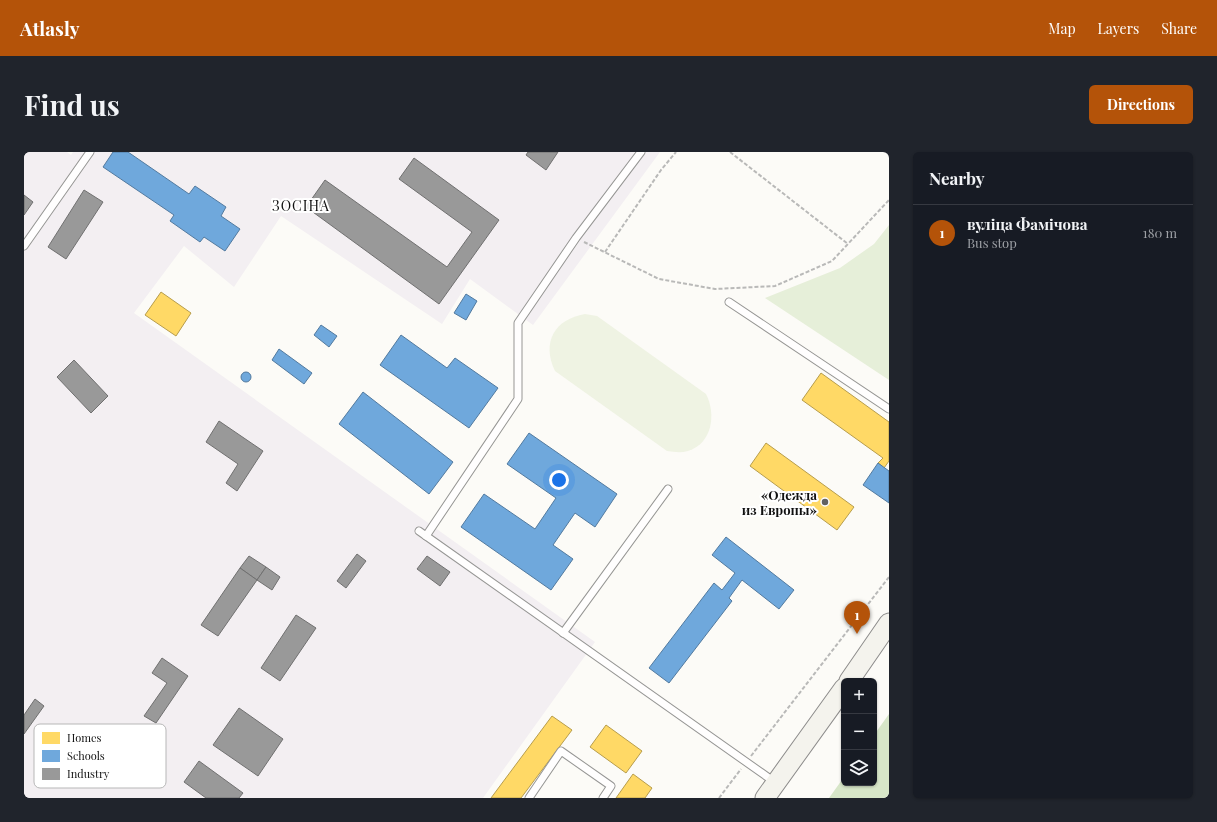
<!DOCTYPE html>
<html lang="en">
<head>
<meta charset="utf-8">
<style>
	body { margin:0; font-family:"Playfair Display",serif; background:#20242c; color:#f1f3f6 }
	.controls { position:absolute; right:12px; bottom:12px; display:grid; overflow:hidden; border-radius:6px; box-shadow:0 1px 3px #0004 }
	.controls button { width:36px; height:36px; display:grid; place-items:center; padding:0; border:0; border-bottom:1px solid #363941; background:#171b24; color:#f1f3f6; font:20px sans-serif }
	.you { position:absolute; left:535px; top:328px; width:14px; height:14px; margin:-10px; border:3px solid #fff; border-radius:50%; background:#1a73e8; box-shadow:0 0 0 6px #1a73e833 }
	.badge { display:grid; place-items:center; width:26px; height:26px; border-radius:50%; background:#b45309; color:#fff; font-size:13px; font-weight:700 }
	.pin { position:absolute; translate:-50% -33px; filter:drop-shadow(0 1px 2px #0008) }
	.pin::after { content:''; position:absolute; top:21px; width:14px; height:12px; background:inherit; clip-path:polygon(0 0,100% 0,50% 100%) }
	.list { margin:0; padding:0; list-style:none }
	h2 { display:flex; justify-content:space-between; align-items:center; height:52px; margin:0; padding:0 16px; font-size:17px }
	h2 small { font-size:13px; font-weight:400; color:#9ea1a6 }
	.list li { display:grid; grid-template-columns:26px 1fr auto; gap:12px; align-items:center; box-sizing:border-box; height:56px; padding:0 16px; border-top:1px solid #363941 }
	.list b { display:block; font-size:15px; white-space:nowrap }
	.list p { margin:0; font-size:13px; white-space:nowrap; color:#9ea1a6 }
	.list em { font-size:13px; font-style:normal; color:#9ea1a6 }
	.icon { flex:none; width:22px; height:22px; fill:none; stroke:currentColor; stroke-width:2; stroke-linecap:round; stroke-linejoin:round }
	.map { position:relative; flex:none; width:865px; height:646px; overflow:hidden; border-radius:6px }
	header { display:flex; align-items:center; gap:24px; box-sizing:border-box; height:56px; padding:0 20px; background:#b45309; color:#fff }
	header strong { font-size:19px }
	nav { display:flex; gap:22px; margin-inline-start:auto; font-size:14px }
	.intro { display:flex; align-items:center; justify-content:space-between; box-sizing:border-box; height:96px; padding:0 24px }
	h1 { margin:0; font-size:28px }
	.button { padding:10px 18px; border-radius:6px; background:#b45309; color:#fff; font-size:14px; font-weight:700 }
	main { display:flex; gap:24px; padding:0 24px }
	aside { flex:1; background:#171b24; border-radius:6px; box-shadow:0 1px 3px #0004 }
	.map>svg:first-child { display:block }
	.industrial { fill:#f3eff2 }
	.green { fill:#e6efd9 }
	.forest { fill:#d7e6c8 }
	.pitch { fill:#eff3e3 }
	.homes { fill:#ffd966; stroke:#b79d4c }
	.schools { fill:#6fa8dc; stroke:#527a9f }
	.industry { fill:#999; stroke:#707070 }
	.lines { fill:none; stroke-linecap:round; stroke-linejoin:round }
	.lane-casing { stroke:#969694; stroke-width:9 }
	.secondary-casing { stroke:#8d8c8b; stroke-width:21 }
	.path { stroke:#b9b9b8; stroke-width:2; stroke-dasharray:4 2; stroke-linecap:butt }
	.lane { stroke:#fffefe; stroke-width:7 }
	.secondary { stroke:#f4f3ed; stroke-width:19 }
	.poi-dot { fill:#636261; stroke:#fff; stroke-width:1.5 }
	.labels { text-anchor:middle; stroke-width:4; stroke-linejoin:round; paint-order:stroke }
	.poi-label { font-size:13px; font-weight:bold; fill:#101010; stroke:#fff; text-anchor:end }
	.neighbourhood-label { font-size:14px; letter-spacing:1px; fill:#101010; stroke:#fff }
	.key { fill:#fff; stroke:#b7b7b7; stroke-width:1 }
	.key-label { font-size:11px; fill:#101010 }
</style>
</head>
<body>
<header>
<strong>Atlasly</strong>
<nav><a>Map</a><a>Layers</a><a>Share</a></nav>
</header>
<div class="intro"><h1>Find us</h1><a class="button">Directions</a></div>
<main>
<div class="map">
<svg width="865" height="646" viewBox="0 0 865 646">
	<rect width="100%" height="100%" fill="#fcfbf7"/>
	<!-- industrial -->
	<path class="industrial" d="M0,0H43L47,3L49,0H636L509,173L446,127L418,172L257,64L210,135L160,94L110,161L571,490L459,646H0Z"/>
	<!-- green -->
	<path class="green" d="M865,73V228L741,146L816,116L850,92Z"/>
	<!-- forest -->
	<path class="forest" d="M865,562V646H805L820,625V631H850V583Z"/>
	<!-- pitch -->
	<path class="pitch" d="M561,162L573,164L682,242C692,261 689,291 664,299C657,301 650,300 643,299L531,219C517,190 531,167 561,162Z"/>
	<!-- homes -->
	<g class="homes">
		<path d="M137,140L167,161L152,184L121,163Z"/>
		<path d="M797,221L865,270V309L860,316L854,311L859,306L778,248Z"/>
		<path d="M742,291L830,355L813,378L726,314Z"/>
		<path d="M528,564L548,578L497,646H467Z"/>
		<path d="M582,573L618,599L602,621L566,595Z"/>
		<path d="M609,622L628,636L621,646H592Z"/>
	</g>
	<!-- schools -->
	<g class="schools">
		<path d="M89,0H104L165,42L171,34L202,55L197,64L216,77L201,99L180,85L176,90L146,69L150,63L79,15Z"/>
		<path d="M442,142L453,149L442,168L430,161Z"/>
		<path d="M297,173L313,184L305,195L290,183Z"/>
		<path d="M377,183L423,216L431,206L474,236L445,276L356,213Z"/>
		<path d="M255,197L288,221L280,232L248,208Z"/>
		<circle cx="222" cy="225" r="5"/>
		<path d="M339,240L429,310L405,342L315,272Z"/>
		<path d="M505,281L593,342L571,375L551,361L529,393L549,407L527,438L437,375L460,342L511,377L532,346L483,312Z"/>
		<path d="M854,311L865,319V351L839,333Z"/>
		<path d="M702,385L770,438L755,457L718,428L705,446L708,449L645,531L625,516L690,431L698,438L711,421L688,403Z"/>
	</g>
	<!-- industry -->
	<g class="industry">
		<path d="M504,0H534L522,18L502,3Z"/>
		<path d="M390,6L475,68L415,152L282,55L301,28L423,115L448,80L375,27Z"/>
		<path d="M60,38L79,50L42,107L24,95Z"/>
		<path d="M0,43L9,50L0,63Z"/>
		<path d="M50,208L84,244L67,261L33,225Z"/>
		<path d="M195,269L239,299L213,339L202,331L214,312L182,290Z"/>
		<path d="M333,402L342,409L322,436L313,429Z"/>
		<path d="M225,404L242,415L233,428L216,416Z"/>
		<path d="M403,404L426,420L416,434L393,417Z"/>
		<path d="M242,415L256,425L248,438L233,428Z"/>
		<path d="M216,416L233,428L194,484L177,473Z"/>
		<path d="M272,463L292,476L256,529L237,516Z"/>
		<path d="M138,506L164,524L132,571L120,564L143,531L128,521Z"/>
		<path d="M11,547L20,554L0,582V563Z"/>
		<path d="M215,556L259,587L234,624L189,593Z"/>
		<path d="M175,609L219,641L215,646H182L160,630Z"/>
	</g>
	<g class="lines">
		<!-- lane casing -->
		<g class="lane-casing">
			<g id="lane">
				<path d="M0,94L66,0"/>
				<path d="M705,150L865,257"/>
				<path d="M395,379L752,631"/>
				<path d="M402,384L494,247V171L552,86L617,0"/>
				<path d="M539,481L644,337"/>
				<path d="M505,646L537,599L587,634L579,646"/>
			</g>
		</g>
		<!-- secondary casing -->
		<g class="secondary-casing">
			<g id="secondary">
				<path d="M825,529L865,471"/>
				<path d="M741,646L820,536"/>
			</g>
		</g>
		<!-- path -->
		<g class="path">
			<path d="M706,0L824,92"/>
			<path d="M560,90L635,127L691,137L751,134L808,109L865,48"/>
			<path d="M581,100L637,18L652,0"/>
			<path d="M727,604L865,425"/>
			<path d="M695,646L717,617"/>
		</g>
		<!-- lane -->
		<use href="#lane" class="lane"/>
		<!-- secondary -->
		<use href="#secondary" class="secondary"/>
	</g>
	<!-- markers -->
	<circle class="poi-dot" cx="801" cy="350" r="4"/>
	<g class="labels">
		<!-- poi labels -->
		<g class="poi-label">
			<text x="793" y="348">«Одежда<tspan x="793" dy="15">из Европы»</tspan></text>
		</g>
		<!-- neighbourhood labels -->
		<g class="neighbourhood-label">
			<text x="277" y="59">ЗОСІНА</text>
		</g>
	</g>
	<!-- legend -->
	<rect x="10" y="572" width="132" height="64" rx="6" class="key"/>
	<rect x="18" y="580" width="18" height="12" fill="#ffd966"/>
	<rect x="18" y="598" width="18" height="12" fill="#6fa8dc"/>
	<rect x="18" y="616" width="18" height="12" fill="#999"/>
	<g class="key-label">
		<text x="43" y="590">Homes</text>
		<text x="43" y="608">Schools</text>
		<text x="43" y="626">Industry</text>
	</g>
</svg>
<div class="controls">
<button>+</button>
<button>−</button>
<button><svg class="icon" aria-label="layers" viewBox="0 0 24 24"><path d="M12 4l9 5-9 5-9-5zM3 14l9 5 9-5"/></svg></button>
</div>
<div class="you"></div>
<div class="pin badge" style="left:833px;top:482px">1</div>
</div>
<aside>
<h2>Nearby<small></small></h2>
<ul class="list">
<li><span class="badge">1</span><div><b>вуліца Фамічова</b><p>Bus stop</p></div><em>180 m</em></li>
</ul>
</aside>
</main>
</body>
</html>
